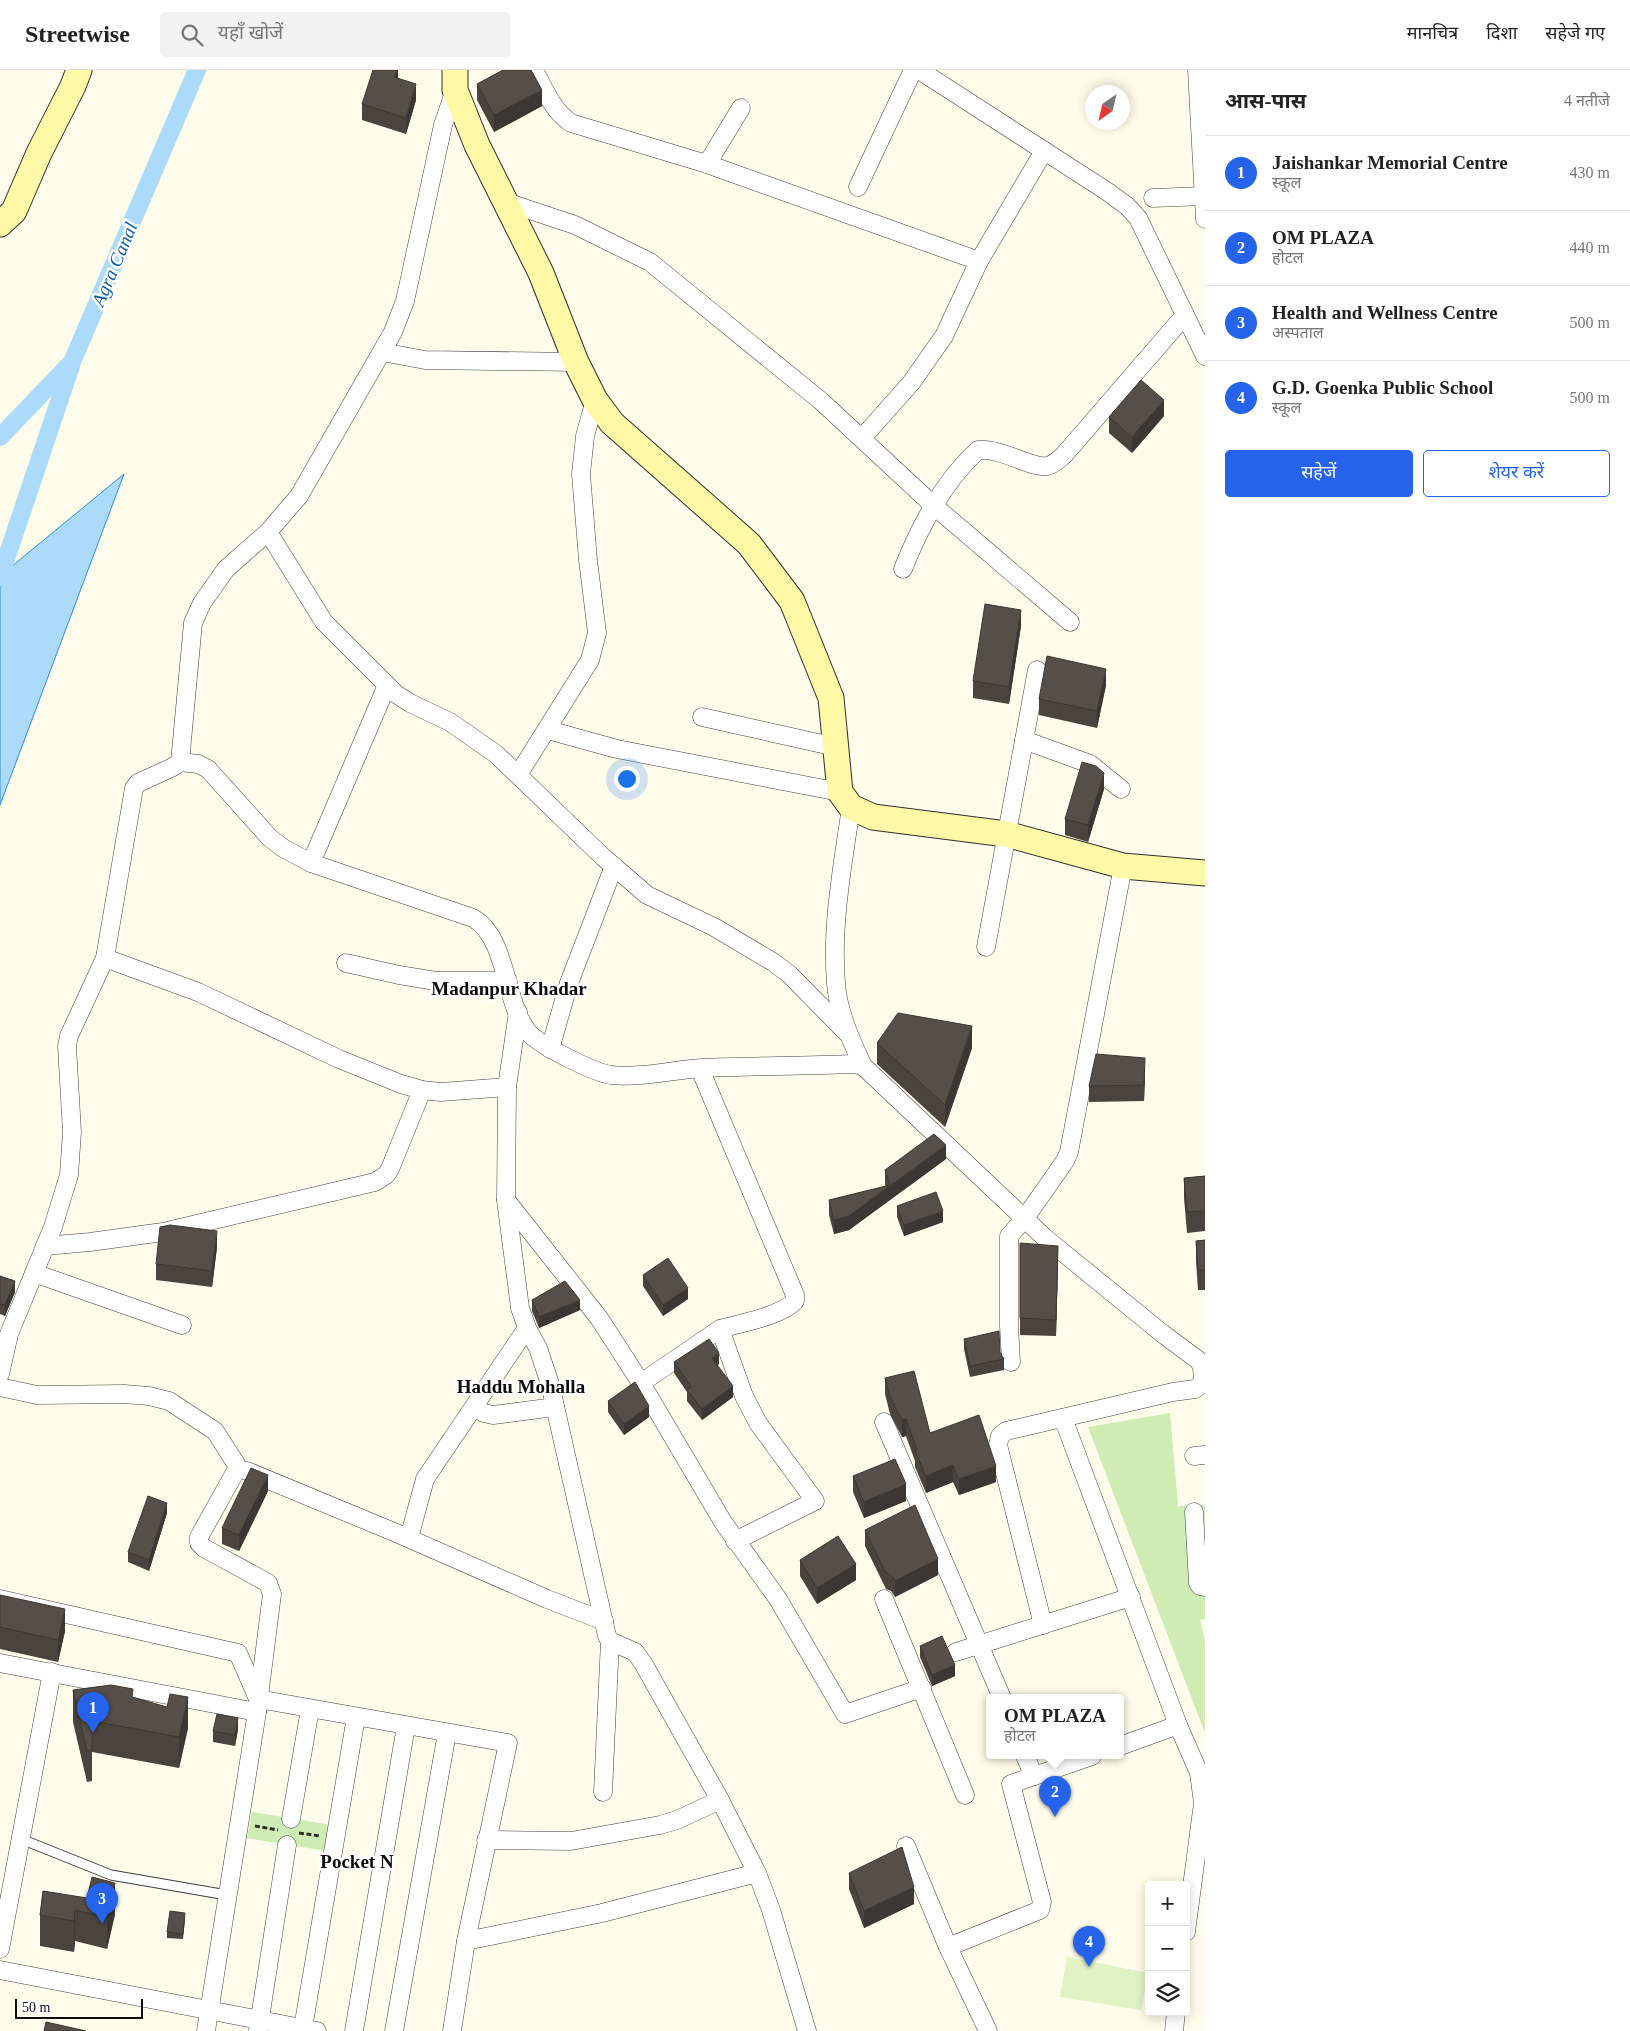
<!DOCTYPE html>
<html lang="hi">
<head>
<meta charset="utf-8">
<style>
	body { margin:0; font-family:"Times New Roman","Noto Sans Devanagari",serif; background:#f2f2f2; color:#222 }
	.controls { position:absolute; right:15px; bottom:15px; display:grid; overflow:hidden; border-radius:5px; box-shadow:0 2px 12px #0003 }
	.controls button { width:45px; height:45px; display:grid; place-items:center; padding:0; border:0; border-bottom:1px solid #e0e0e0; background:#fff; color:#222; font:25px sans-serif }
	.compass { position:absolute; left:1085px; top:15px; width:45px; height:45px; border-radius:50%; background:#fff; box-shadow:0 2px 12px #0003; rotate:214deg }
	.scale { position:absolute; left:15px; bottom:12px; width:128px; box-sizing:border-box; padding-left:5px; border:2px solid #0c0c0c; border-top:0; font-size:14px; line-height:18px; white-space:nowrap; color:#0c0c0c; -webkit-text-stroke:4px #fff; paint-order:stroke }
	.you { position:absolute; left:626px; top:708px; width:18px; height:18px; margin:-12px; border:4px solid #fff; border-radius:50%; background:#1a73e8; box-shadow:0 0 0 8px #1a73e833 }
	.badge { display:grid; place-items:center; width:32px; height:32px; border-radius:50%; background:#2563eb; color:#fff; font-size:16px; font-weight:700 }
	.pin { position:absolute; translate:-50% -41px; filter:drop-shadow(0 1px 2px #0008) }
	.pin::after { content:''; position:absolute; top:26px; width:18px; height:15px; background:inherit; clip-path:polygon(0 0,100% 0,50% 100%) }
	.popup { position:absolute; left:986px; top:1624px; width:138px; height:65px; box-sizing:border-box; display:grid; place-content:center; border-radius:5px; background:#fff; filter:drop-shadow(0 1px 4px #0005); font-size:16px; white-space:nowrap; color:#767676 }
	.popup b { font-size:19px; color:#222 }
	.popup::after { content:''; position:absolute; left:50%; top:100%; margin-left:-10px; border:10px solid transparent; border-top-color:#fff }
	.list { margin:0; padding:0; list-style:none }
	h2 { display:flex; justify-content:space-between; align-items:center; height:65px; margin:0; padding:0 20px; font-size:21px }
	h2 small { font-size:16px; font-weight:400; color:#767676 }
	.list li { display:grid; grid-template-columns:32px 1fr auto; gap:15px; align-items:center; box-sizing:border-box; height:75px; padding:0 20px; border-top:1px solid #e0e0e0 }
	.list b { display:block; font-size:19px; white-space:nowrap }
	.list p { margin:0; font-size:16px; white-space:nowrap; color:#767676 }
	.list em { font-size:16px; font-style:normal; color:#767676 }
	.actions { display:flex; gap:10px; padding:15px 20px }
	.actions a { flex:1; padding:11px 0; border:1px solid #2563eb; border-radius:5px; text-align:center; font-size:18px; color:#2563eb }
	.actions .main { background:#2563eb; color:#fff }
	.icon { flex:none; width:28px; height:28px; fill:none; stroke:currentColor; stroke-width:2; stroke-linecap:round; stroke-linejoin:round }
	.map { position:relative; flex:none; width:1205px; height:1961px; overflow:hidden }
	header { display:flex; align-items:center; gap:30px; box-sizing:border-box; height:70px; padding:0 25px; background:#fff; border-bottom:1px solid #e0e0e0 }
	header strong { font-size:24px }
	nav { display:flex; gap:28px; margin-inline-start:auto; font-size:18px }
	.search { width:350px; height:45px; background:#f2f2f2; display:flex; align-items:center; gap:12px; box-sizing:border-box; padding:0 18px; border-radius:5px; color:#767676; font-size:19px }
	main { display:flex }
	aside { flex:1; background:#fff }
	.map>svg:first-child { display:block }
	.green { fill:#ceecb3 }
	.pitch { fill:#e1f2c5 }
	.water { fill:#acdafa; stroke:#2e8dd6 }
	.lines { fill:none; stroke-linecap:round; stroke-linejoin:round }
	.canal { stroke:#acdafa; stroke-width:18 }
	.lane-casing { stroke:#3f3f3f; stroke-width:11 }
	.street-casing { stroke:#3f3f3f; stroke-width:19 }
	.secondary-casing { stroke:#2e2e2e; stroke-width:27 }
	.path { stroke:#2e2e2e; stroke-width:3; stroke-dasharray:5 2.5; stroke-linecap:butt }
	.lane { stroke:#fff; stroke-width:9 }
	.street { stroke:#fff; stroke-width:18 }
	.secondary { stroke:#fff8a6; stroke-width:25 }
	.wall { fill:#4a433e }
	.shaded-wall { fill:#3c3732 }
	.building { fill:#564e48; stroke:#3c3732 }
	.labels { text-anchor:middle; stroke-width:5; stroke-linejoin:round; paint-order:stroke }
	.water-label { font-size:19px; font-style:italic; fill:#0e5ea6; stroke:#fff }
	.neighbourhood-label { font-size:19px; font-weight:bold; fill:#0c0c0c; stroke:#fff }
</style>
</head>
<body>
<header>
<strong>Streetwise</strong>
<div class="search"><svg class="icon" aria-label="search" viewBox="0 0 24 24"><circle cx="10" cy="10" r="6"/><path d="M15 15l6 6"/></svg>यहाँ खोजें</div>
<nav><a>मानचित्र</a><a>दिशा</a><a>सहेजे गए</a></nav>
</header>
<main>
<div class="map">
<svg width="1205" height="1961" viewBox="0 0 1205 1961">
	<rect width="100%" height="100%" fill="#fffceb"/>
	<!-- green -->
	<g class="green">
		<path d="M1170,1343L1178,1436L1205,1435V1549L1200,1550L1205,1571V1663L1088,1357Z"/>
		<path d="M252,1742L331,1755L327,1781L247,1768Z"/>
	</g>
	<!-- pitch -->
	<path class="pitch" d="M1067,1887L1149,1903L1141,1940L1060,1927Z"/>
	<!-- water -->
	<path class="water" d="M124,404L0,735V506Z"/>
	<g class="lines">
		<!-- canal -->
		<g class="canal">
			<path d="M0,367L72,292L197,0"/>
			<path d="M0,507L71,296"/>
		</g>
		<!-- lane casing -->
		<g class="lane-casing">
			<path id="lane" d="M21,1769L111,1805L227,1825"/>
		</g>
		<!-- street casing -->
		<g class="street-casing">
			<g id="street">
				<path d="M534,0C545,20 552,40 571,53L707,94L979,191"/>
				<path d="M919,0L1108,122L1127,136L1138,148L1205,286"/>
				<path d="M1197,0L1205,149"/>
				<path d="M707,94L741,38"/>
				<path d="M858,117L913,0"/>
				<path d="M1153,128L1205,126"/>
				<path d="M506,132L575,155L650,192L821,331L933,435L1070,552"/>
				<path d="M382,282L425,290L576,292"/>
				<path d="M862,368L911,313L944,266L979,191L1044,81"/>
				<path d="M268,462L324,552L396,624L410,633L450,652L496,684L603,787L647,825L714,857L773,892L789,904L847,963"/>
				<path d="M903,499C920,456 943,412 978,380C1002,378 1033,399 1047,396C1054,395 1059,389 1064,385L1185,245"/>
				<path d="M702,647L836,677"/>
				<path d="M548,660L617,679L840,722"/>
				<path d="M1024,670L1090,694L1121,719"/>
				<path d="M180,692L198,694L208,699L270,768L283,778L311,793L473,848C508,868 504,933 528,962C540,976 593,1002 611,1005C641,1008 672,1000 702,998C752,996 802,996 853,994L863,996"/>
				<path d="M518,705L590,590L597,563L588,490L581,404L585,366L595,330"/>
				<path d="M851,737C843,794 831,855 836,913C838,942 851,970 863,996L1044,1167L1163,1264L1198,1290L1202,1296L1203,1313L1195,1319L1173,1322L1006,1361L1000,1366L998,1375L1043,1555"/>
				<path d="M311,793L387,615"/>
				<path d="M986,877L1037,600"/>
				<path d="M105,888L198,922L339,989L401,1014L422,1020L441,1022L507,1017"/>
				<path d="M346,893L399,905L436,911H508"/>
				<path d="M518,942L507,1017L506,1130L520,1238L527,1258L538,1278L550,1314L607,1566L610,1571L635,1582L643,1593L720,1730L757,1803L771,1840L807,1961"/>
				<path d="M550,979L569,913L614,796"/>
				<path d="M700,999L795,1225V1231C781,1246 741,1253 720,1259"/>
				<path d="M506,1130L599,1248L641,1313L723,1452L778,1529L845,1644L922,1618"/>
				<path d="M45,1176L90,1172L163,1162L375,1112L386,1105L390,1099L422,1020"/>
				<path d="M34,1203L182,1255"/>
				<path d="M1011,1292L1009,1256V1166L1025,1148L1065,1091L1069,1082L1123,796"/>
				<path d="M0,1304L9,1264L53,1157L69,1105L72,1062L67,976L69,966L105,888L134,718L138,713L173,697L180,692L193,553L202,533L226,499L268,462L299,426L393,262L405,231L443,55L455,20"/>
				<path d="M641,1313L720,1259L744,1326L758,1353L815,1431L735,1471"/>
				<path d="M0,1317L37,1325L124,1324L149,1326L169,1331L215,1361L238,1397L199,1467V1473L204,1478L268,1513L272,1524L257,1642L206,1961"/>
				<path d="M474,1337L484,1343L493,1345L555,1337"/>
				<path d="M1063,1348L1178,1655L1199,1703L1203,1733L1186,1862"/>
				<path d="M884,1352L1002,1628"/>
				<path d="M1194,1386L1205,1385"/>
				<path d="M247,1401L394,1462L547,1529L604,1551"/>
				<path d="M1194,1442L1198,1513L1200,1516L1205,1517"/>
				<path d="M409,1468L425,1409L527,1258"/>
				<path d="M0,1529L238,1583L258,1629L508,1673L466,1871L452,1961"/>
				<path d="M884,1529L965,1725"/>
				<path d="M956,1582L1131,1527"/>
				<path d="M0,1593L257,1642"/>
				<path d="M1120,1676L1178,1655"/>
				<path d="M1025,1686L1034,1706"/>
				<path d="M603,1722L610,1571"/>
				<path d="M291,1749L310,1639"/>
				<path d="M486,1770L571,1771L660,1755L677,1750L720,1730"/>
				<path d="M906,1776L948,1877L988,1961"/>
				<path d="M466,1871L602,1843L757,1803"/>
				<path d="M948,1877L1040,1840L1042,1832L1011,1714L1092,1686"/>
				<path d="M0,1879L52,1602"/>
				<path d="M0,1900L317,1961"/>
				<path d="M303,1958L356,1647"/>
				<path d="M258,1961L287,1775"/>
				<path d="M354,1961L406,1656"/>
				<path d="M394,1961L447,1663"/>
				<path d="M1174,1961L1176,1942"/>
			</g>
		</g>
		<!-- secondary casing -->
		<g class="secondary-casing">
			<g id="secondary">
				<path d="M455,0V20L477,75L541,203L576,292L595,330L612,353L749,474L792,531L831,628L840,722L851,737L873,747L1006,764L1123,796L1205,803"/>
				<path d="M0,154L14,141L39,83L73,16L79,0"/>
			</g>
		</g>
		<!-- path -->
		<g class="path">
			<path d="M255,1756L278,1760"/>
			<path d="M299,1763L320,1766"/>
		</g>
		<!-- lane -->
		<use href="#lane" class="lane"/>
		<!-- street -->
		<use href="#street" class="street"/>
		<!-- secondary -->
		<use href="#secondary" class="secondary"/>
	</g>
	<!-- wall -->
	<g class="wall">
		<path d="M398,0V8L416,30L406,64L362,50V34Z"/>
		<path d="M477,14L542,36L494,62L477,30Z"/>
		<path d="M1164,346L1132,383L1109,363V347Z"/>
		<path d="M1021,556L1009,634L973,628V611Z"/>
		<path d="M1106,615L1097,658L1039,645V629Z"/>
		<path d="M1104,719L1088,772L1065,765V749Z"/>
		<path d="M877,973L972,978L945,1057L877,994Z"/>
		<path d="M1145,1004L1144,1031L1089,1032V1016Z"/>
		<path d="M946,1089L849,1160L834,1164L829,1145V1130L886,1116L885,1115V1100Z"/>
		<path d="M1205,1106V1161L1187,1163L1184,1128V1108Z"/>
		<path d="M897,1136L943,1152L904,1166L897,1147Z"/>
		<path d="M1205,1170V1220H1198L1196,1191V1171Z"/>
		<path d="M1020,1173L1058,1192L1056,1266L1020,1265Z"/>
		<path d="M217,1177L212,1217L156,1210V1194Z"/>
		<path d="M643,1205L688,1229L663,1246L643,1216Z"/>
		<path d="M0,1206L15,1222L5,1246L0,1244Z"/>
		<path d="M532,1230L580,1240L539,1258L532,1241Z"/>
		<path d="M964,1269L1004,1289V1300L970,1307L964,1279Z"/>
		<path d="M674,1292L719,1294L717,1295L733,1327L702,1350L687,1331V1322L674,1303Z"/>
		<path d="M885,1308L930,1363L996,1412L959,1425L953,1412L926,1423L915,1397V1391L906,1366L902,1367L890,1344L885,1324Z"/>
		<path d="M608,1331L649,1347L624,1365L608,1342Z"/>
		<path d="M853,1406L906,1431L864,1448L853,1422Z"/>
		<path d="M268,1421L239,1481L222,1474V1458Z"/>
		<path d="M167,1443L149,1501L128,1492V1482Z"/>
		<path d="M865,1460L938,1505L895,1527L891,1521L886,1519L865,1476Z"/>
		<path d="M800,1490L856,1510L817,1534L800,1506Z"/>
		<path d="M0,1525L65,1561L58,1592L0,1579Z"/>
		<path d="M920,1576L955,1606L932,1616L920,1587Z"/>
		<path d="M73,1620L133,1628L188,1658L179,1698L92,1682V1711L87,1712L73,1652Z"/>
		<path d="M238,1659L235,1676L213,1672V1661Z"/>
		<path d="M849,1803L914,1834L864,1858L849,1819Z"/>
		<path d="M43,1821L115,1844L107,1879L75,1871L74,1882L40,1876V1845Z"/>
		<path d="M185,1849L183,1869L167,1868V1862Z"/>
	</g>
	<!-- shaded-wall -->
	<g class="shaded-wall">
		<path d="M397,0H398V11L394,7Z"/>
		<path d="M416,14V30L406,64V48Z"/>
		<path d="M542,20V36L494,62V45Z"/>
		<path d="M1164,330V346L1132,383V367Z"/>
		<path d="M1021,540V556L1009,634V617Z"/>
		<path d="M1106,599V615L1097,658V641Z"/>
		<path d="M1104,703V719L1088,772V755Z"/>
		<path d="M972,956V978L945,1057V1035Z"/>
		<path d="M1145,988V1004L1144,1031V1015Z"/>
		<path d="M946,1075V1089L849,1160L834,1164V1150L849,1146Z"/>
		<path d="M943,1141V1152L904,1166V1155Z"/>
		<path d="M217,1161V1177L212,1217V1201Z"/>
		<path d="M1058,1176V1192L1056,1266V1250Z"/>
		<path d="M15,1211V1222L5,1246V1235Z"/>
		<path d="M688,1218V1229L663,1246V1235Z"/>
		<path d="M580,1230V1240L539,1258V1247Z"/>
		<path d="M719,1283V1294L712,1299V1288Z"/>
		<path d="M733,1316V1327L702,1350V1339Z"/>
		<path d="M649,1336V1347L624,1365V1354Z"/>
		<path d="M906,1349V1366L902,1367V1350Z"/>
		<path d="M953,1395V1412L926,1423V1406Z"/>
		<path d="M996,1396V1412L959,1425V1409Z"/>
		<path d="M268,1405V1421L239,1481V1465Z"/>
		<path d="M906,1414V1431L864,1448V1432Z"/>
		<path d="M167,1433V1443L149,1501V1490Z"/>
		<path d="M938,1489V1505L895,1527V1511Z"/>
		<path d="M856,1494V1510L817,1534V1518Z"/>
		<path d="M65,1539V1561L58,1592V1570Z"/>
		<path d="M955,1595V1606L932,1616V1605Z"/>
		<path d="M188,1627V1658L179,1698V1667Z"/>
		<path d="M238,1648V1659L235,1676V1665Z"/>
		<path d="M115,1813V1844L107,1879V1848Z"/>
		<path d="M914,1817V1834L864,1858V1841Z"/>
		<path d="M75,1840V1871L74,1882V1851Z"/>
	</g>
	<!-- building -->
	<g class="building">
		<path d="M373,0H397L394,7L416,14L406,48L362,34Z"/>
		<path d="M503,0H531L542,20L494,45L477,14Z"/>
		<path d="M1141,310L1164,330L1132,367L1109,347Z"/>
		<path d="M985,534L1021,540L1009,617L973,611Z"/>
		<path d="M1047,586L1106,599L1097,641L1039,629Z"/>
		<path d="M1082,692L1096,696L1104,703L1088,755L1065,749Z"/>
		<path d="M898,943L972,956L945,1035L877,973Z"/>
		<path d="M1096,984L1145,988L1144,1015L1089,1016Z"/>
		<path d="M934,1064L946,1075L849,1146L834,1150L829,1130L890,1115L885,1100Z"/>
		<path d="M1205,1106V1141L1187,1142L1184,1108Z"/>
		<path d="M936,1122L943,1141L904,1155L897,1136Z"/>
		<path d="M170,1155L217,1161L212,1201L156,1194L160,1157Z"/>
		<path d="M1205,1170V1200H1198L1196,1171Z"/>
		<path d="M1020,1173L1058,1176L1056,1250L1020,1248Z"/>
		<path d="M668,1188L688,1218L663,1235L643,1205Z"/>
		<path d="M0,1206L15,1211L5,1235L0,1234Z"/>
		<path d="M565,1211L580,1230L539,1247L532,1230Z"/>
		<path d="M999,1261L1000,1282L1004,1289L970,1296L964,1269Z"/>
		<path d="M709,1269L719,1283L712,1288L733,1316L702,1339L687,1320L691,1317L674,1292Z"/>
		<path d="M914,1301L930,1363L979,1345L996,1396L959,1409L953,1395L926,1406L915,1381L917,1380L906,1349L902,1350L890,1327L885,1308Z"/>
		<path d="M635,1312L649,1336L624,1354L608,1331Z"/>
		<path d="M895,1389L906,1414L864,1432L853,1406Z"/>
		<path d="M251,1398L268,1405L239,1465L222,1458Z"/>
		<path d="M148,1426L167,1433L149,1490L128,1482Z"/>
		<path d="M915,1435L938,1489L895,1511L891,1505L886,1503L865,1460Z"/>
		<path d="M838,1466L856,1494L817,1518L800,1490Z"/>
		<path d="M0,1525L65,1539L58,1570L0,1557Z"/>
		<path d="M942,1566L955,1595L932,1605L920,1576Z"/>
		<path d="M111,1615L133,1619L132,1627L167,1637L170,1624L188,1627L179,1667L92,1651V1680L87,1681L73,1620Z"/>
		<path d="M217,1644L238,1648L235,1665L213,1661Z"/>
		<path d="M902,1777L914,1817L864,1841L849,1803Z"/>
		<path d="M92,1807L115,1813L107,1848L75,1840L74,1851L40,1845L43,1821L87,1828Z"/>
		<path d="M170,1841L185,1843L183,1864L167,1862Z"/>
		<path d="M46,1952L86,1961H44Z"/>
	</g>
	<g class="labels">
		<!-- water labels -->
		<g class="water-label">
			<text transform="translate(114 194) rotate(-67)" y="7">Agra Canal</text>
		</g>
		<!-- neighbourhood labels -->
		<g class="neighbourhood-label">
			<text x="509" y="925">Madanpur Khadar</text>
			<text x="521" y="1323">Haddu Mohalla</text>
			<text x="357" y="1798">Pocket N</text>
		</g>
	</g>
</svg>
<div class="controls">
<button>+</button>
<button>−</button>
<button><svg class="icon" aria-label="layers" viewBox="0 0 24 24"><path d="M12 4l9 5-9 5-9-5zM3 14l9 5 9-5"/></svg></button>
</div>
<svg class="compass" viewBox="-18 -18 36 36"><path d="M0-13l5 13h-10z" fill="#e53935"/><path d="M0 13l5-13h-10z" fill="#767676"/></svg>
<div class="scale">50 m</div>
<div class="you"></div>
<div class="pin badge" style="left:93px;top:1663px">1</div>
<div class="pin badge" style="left:1055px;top:1747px">2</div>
<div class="popup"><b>OM PLAZA</b>होटल</div>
<div class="pin badge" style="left:102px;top:1854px">3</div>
<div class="pin badge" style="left:1089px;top:1897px">4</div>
</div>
<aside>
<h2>आस-पास<small>4 नतीजे</small></h2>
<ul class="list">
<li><span class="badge">1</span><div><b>Jaishankar Memorial Centre</b><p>स्कूल</p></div><em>430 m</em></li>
<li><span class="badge">2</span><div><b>OM PLAZA</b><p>होटल</p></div><em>440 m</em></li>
<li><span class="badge">3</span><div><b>Health and Wellness Centre</b><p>अस्पताल</p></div><em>500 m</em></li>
<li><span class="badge">4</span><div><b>G.D. Goenka Public School</b><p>स्कूल</p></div><em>500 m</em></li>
</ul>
<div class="actions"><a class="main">सहेजें</a><a>शेयर करें</a></div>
</aside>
</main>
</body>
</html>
